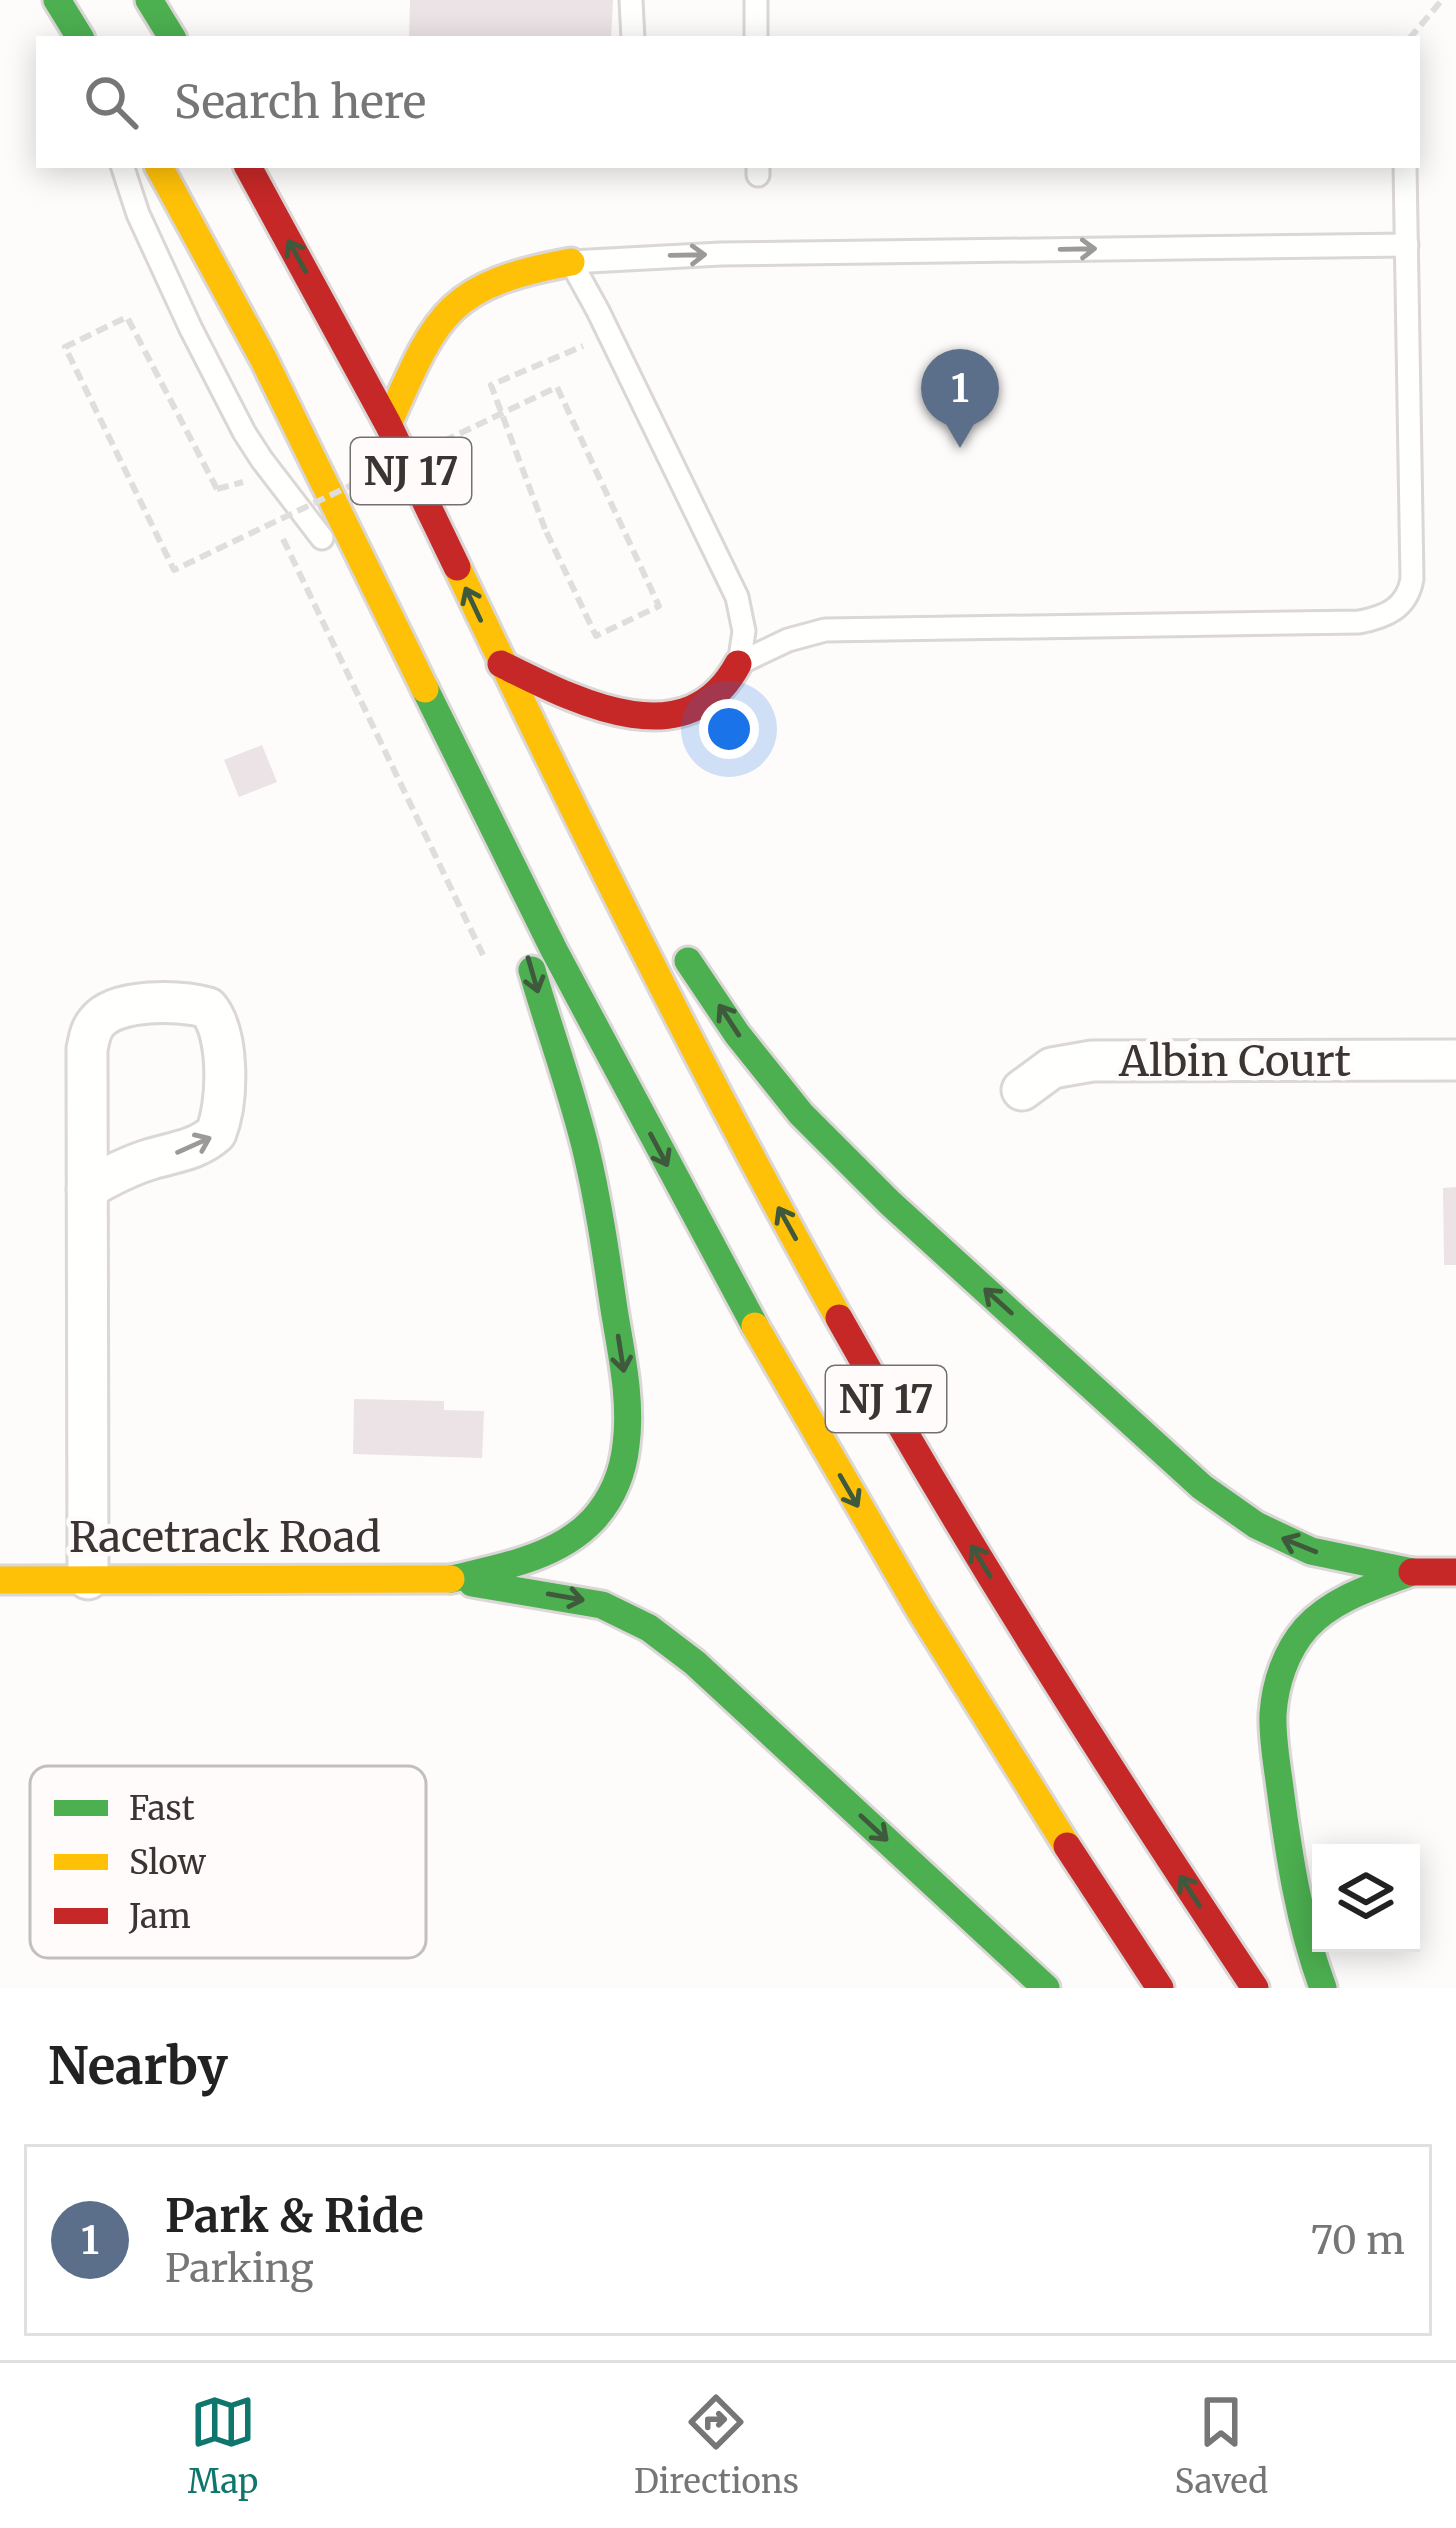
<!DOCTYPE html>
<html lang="en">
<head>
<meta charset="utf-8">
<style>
	body { margin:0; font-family:Merriweather,serif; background:#f6f6f6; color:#222 }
	.controls { position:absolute; right:36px; bottom:36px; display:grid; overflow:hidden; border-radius:0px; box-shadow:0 6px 30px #0003 }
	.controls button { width:108px; height:108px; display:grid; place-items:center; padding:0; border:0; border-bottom:3px solid #e0e0e0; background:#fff; color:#222; font:60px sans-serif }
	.you { position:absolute; left:729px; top:729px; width:42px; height:42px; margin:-30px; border:9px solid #fff; border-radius:50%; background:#1a73e8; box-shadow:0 0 0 18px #1a73e833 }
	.badge { display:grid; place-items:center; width:78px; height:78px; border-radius:50%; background:#0f766e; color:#fff; font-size:39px; font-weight:700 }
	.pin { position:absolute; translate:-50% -99px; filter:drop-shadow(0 3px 6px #0008) }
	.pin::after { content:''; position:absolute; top:63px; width:42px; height:36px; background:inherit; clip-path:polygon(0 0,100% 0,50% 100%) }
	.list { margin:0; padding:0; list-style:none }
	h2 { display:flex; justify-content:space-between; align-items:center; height:156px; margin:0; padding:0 48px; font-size:51px }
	h2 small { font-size:39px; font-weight:400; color:#767676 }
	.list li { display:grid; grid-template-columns:78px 1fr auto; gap:36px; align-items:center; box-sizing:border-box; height:192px; margin:0 24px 24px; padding:0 24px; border:3px solid #e0e0e0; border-radius:0px }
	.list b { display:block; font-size:45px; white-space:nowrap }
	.list p { margin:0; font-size:39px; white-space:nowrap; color:#767676 }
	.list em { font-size:39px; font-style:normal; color:#767676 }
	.icon { flex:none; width:66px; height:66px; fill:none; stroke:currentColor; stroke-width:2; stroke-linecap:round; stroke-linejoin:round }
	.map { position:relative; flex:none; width:1456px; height:1988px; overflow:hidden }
	.search { position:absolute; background:#fff; box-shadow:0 6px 30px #0003; left:36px; right:36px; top:36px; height:132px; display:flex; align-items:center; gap:30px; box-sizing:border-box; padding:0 42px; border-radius:0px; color:#767676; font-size:45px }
	.sheet { height:372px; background:#fff }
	nav { display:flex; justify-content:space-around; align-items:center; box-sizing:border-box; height:168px; border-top:3px solid #e0e0e0; background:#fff; font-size:33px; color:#767676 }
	nav a { display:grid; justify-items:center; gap:6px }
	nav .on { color:#0f766e }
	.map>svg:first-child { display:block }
	.building { fill:#ebe3e6 }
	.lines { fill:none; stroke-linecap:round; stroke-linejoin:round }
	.lane-casing { stroke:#dad7d6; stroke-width:27 }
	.street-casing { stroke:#dad7d6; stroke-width:45 }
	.fast-casing { stroke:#dad7d6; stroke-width:33 }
	.slow-casing { stroke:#dad7d6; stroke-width:33 }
	.jam-casing { stroke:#dad7d6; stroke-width:33 }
	.path { stroke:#dedede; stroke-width:6; stroke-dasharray:12 6; stroke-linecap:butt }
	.lane { stroke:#fffffe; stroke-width:21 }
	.street { stroke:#fffffe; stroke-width:39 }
	.fast { stroke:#4caf50; stroke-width:27 }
	.slow { stroke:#ffc107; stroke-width:27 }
	.jam { stroke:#c62828; stroke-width:27 }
	.path-bridge { stroke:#dedede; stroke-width:6; stroke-dasharray:12 6; stroke-linecap:butt }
	.oneway { stroke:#9c9a98 }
	.oneway2 { stroke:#3f593c }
	.labels { text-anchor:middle; stroke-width:9; stroke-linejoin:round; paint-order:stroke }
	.shield { fill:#fefbfa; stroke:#75706f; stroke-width:3 }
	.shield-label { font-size:39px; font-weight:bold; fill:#3a3433 }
	.street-label { font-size:42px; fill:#3a3433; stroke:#fefbfa }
	.key { fill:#fefbfa; stroke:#c3bfbe; stroke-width:3 }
	.key-label { font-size:33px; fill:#3a3433 }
</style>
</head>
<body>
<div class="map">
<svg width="1456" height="1988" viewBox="0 0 1456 1988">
	<rect width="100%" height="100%" fill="#fdfcfb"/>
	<!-- building -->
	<g class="building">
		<path d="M410,0H613L611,39H409Z"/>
		<path d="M262,745L277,782L239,797L224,760Z"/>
		<path d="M1456,1187V1265H1444L1443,1188Z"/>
		<path d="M354,1399L444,1401V1410L484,1411L482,1458L353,1454Z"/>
	</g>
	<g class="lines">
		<!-- lane casing -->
		<g class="lane-casing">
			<g id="lane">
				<path d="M631,0L633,39"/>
				<path d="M756,0V39"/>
				<path d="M122,165L138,214L191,329L244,432L262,460L322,538"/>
				<path d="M758,165V175"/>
				<path d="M740,658L744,631L737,597L598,311L571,262L721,254L1407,245"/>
				<path d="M744,661L788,640L825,630L1359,622C1386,617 1407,608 1412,579L1405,165"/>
			</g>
		</g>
		<!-- street casing -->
		<g class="street-casing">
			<g id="street">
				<path d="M1022,1090L1052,1068L1092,1061L1456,1060"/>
				<path d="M87,1189C107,1177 128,1166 151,1159C175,1152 197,1150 216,1133C228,1102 230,1035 208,1008C180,1000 116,998 97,1022C90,1030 89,1040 87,1049L88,1579"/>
			</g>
		</g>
		<!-- fast casing -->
		<g class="fast-casing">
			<g id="fast">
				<path d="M57,0L81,39"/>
				<path d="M149,0L173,39"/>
				<path d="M425,689L554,950L755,1326"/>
				<path d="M688,961L737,1034L801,1114L890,1203L1202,1487L1256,1525L1311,1551L1412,1572"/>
				<path d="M451,1579C499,1568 557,1558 593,1520C612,1499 623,1473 626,1445C632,1400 621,1353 614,1309C606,1254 598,1199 585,1146C570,1086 549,1029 532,970"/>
				<path d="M472,1583L602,1605L649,1628L695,1663L1046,1988"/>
				<path d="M1323,1988C1299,1923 1289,1856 1280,1788C1277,1764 1272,1739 1273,1714C1275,1683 1286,1651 1306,1628C1333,1598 1375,1586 1412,1572"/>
			</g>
		</g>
		<!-- slow casing -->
		<g class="slow-casing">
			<g id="slow">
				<path d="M158,165L263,358L425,689"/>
				<path d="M388,424C437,314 446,285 571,262"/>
				<path d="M457,567C578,821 702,1073 839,1318"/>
				<path d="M755,1326L918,1607L1067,1846"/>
				<path d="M0,1580L451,1579"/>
			</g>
		</g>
		<!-- jam casing -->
		<g class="jam-casing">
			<g id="jam">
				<path d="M247,165L388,424L457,567"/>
				<path d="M501,664C572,699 686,761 738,664"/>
				<path d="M839,1318C968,1548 1109,1769 1255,1988"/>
				<path d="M1412,1572H1456"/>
				<path d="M1067,1846L1160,1988"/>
			</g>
		</g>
		<!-- path -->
		<g class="path">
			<path d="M1409,39L1442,0"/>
			<path d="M217,489L243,482"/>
			<path d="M545,529L491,385L583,346"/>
			<path d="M283,539L483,955"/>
		</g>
		<!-- lane -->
		<use href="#lane" class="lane"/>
		<!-- street -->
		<use href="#street" class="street"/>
		<!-- fast -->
		<use href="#fast" class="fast"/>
		<!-- slow -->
		<use href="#slow" class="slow"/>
		<!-- jam -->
		<use href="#jam" class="jam"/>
		<!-- path-bridge -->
		<path class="path-bridge" d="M217,489L127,317L65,347L174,570L557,387L659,606L596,636L545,529"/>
	</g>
	<!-- one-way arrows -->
	<defs><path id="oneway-shaft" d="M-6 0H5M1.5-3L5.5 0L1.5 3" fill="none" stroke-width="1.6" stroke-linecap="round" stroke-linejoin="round" transform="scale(3)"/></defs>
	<g class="oneway">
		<use href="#oneway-shaft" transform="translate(1078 249) rotate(-1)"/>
		<use href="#oneway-shaft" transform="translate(688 255) rotate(-1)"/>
		<use href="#oneway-shaft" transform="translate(194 1145) rotate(-24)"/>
	</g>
	<g class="oneway2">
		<use href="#oneway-shaft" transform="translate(297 256) rotate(-119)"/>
		<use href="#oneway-shaft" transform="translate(473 604) rotate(-115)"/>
		<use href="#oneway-shaft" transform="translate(533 975) rotate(74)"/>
		<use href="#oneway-shaft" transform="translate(729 1020) rotate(-123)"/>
		<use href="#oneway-shaft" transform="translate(659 1150) rotate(62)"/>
		<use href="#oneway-shaft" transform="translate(787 1223) rotate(-119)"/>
		<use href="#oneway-shaft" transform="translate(998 1301) rotate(-138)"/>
		<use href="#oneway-shaft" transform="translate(621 1354) rotate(81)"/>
		<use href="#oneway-shaft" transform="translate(849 1491) rotate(60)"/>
		<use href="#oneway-shaft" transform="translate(1299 1545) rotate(-158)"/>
		<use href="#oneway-shaft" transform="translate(981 1561) rotate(-121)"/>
		<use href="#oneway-shaft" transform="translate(566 1597) rotate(10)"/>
		<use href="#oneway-shaft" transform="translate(874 1828) rotate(43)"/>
		<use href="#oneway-shaft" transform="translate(1190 1891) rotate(-123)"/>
	</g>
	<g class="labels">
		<!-- shield labels -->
		<g class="shield">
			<rect x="351" y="438" width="120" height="66" rx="9"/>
			<rect x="826" y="1366" width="120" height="66" rx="9"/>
		</g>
		<g class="shield-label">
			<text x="411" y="485">NJ 17</text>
			<text x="886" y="1413">NJ 17</text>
		</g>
		<!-- street labels -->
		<g class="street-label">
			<text x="1235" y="1076">Albin Court</text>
			<text x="225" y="1552">Racetrack Road</text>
		</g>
	</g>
	<!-- legend -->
	<rect x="30" y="1766" width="396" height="192" rx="18" class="key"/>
	<rect x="54" y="1800" width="54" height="16" fill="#4caf50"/>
	<rect x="54" y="1854" width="54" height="16" fill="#ffc107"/>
	<rect x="54" y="1908" width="54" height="16" fill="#c62828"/>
	<g class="key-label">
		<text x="129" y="1820">Fast</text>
		<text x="129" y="1874">Slow</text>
		<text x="129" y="1928">Jam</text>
	</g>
</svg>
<div class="controls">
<button><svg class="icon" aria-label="layers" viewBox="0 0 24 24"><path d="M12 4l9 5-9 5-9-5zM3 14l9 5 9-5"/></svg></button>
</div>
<div class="you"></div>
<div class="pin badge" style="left:960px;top:448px;background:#5c6f8a">1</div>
<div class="search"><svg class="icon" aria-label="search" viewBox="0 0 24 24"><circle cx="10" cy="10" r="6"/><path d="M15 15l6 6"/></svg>Search here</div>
</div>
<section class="sheet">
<h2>Nearby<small></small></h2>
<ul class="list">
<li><span class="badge" style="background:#5c6f8a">1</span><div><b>Park &amp; Ride</b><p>Parking</p></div><em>70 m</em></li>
</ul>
</section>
<nav>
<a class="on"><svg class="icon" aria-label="map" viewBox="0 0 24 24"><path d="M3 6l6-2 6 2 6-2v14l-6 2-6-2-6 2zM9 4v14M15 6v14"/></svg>Map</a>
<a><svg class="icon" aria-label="directions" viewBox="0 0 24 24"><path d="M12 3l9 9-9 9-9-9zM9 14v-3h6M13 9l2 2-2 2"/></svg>Directions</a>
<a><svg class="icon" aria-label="saved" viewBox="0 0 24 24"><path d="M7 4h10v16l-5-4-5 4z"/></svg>Saved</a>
</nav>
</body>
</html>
